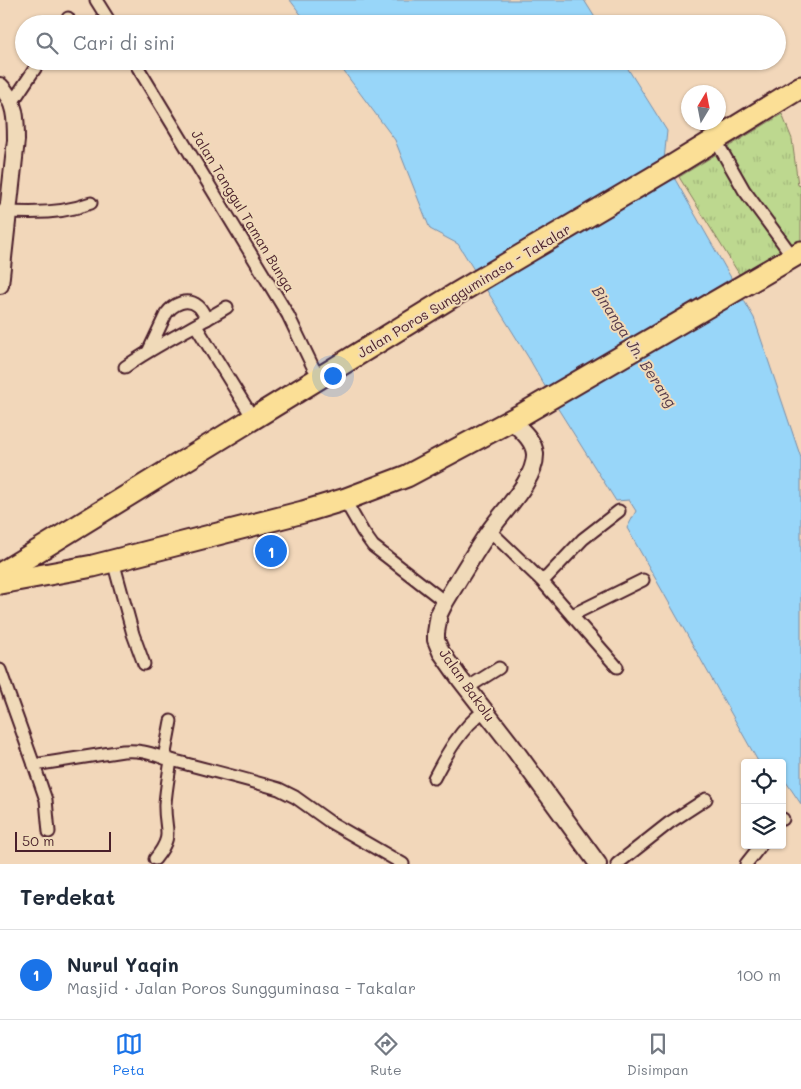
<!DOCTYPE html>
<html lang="id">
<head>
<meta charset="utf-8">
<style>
	body { margin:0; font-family:Mali,sans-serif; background:#f2f2f3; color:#1f2937 }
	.controls { position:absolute; right:15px; bottom:15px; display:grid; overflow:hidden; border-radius:5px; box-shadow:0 1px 4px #0004 }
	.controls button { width:45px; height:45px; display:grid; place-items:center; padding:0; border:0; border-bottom:1px solid #e0e1e3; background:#fff; color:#1f2937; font:25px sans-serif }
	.compass { position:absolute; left:681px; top:85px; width:45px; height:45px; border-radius:50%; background:#fff; box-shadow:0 1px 4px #0004; rotate:10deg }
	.scale { position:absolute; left:15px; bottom:12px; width:96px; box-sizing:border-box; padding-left:5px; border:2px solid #4a1f2b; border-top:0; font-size:14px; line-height:18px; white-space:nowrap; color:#4a1f2b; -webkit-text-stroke:4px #f0dab9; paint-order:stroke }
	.you { position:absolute; left:332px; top:375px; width:18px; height:18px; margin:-12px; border:4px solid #fff; border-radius:50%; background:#1a73e8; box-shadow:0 0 0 8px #1a73e833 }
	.badge { display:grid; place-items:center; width:32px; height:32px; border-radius:50%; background:#1a73e8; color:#fff; font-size:16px; font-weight:700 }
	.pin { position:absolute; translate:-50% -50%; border:2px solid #fff; box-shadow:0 1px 5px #0006 }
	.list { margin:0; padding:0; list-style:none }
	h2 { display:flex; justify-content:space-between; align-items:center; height:65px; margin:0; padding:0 20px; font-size:21px }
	h2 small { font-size:16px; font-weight:400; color:#747a83 }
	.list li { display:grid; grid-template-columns:32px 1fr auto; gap:15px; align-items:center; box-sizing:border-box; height:90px; padding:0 20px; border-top:1px solid #e0e1e3 }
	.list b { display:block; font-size:19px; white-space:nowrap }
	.list p { margin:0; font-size:16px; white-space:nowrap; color:#747a83 }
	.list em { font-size:16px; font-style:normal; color:#747a83 }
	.icon { flex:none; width:28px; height:28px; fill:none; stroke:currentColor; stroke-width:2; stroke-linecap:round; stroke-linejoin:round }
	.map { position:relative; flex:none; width:801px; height:864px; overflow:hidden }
	.search { position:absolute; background:#fff; box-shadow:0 1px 4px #0004; left:15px; right:15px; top:15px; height:55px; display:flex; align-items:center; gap:12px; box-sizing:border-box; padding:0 18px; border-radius:28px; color:#747a83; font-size:19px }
	.sheet { height:155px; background:#fff }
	nav { display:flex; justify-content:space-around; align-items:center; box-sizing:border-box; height:70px; border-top:1px solid #e0e1e3; background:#fff; font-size:14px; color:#747a83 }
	nav a { display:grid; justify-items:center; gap:2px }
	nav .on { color:#1a73e8 }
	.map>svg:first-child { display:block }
	.park { fill:url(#park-tufts); stroke:#847c5d }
	.water { fill:#98d6f9; stroke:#798da7 }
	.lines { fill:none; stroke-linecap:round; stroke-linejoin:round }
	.street-casing { stroke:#4a1f2b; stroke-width:15 }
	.secondary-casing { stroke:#4a1f2b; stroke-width:20 }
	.highway-casing { stroke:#4a1f2b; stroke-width:25 }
	.street { stroke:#f0dab9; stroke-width:11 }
	.secondary { stroke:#f0dab9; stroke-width:16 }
	.highway { stroke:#fbdf96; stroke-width:21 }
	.labels { text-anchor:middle; stroke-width:4; stroke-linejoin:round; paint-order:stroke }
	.street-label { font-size:14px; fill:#4a1f2b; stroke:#f0dab9 }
	.water-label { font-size:15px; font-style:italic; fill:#563a4a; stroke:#f0dab9 }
</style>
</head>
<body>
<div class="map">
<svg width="801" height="864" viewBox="0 0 801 864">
	<defs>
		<pattern id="park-tufts" width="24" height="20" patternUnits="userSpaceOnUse" patternTransform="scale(1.25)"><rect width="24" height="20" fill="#bdd88f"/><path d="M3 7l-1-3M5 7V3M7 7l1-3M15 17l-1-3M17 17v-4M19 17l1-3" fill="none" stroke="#a4b97c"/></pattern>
	</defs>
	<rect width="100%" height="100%" fill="#f2d7ba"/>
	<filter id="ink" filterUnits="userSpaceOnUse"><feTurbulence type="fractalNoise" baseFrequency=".02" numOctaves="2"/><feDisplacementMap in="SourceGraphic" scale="10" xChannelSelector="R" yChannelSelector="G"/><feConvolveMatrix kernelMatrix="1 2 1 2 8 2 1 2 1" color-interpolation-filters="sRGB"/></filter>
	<g filter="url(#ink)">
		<!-- park -->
		<path class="park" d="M782,114L792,139L798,185L801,186V240L741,277L679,177Z"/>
		<!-- water -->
		<g class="water">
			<path d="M290,0H584L599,24H308Z"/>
			<path d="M336,61H623L667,131L664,160L754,318L801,458V804L782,776V763H759L627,528L636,511L629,500L616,501L555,404L530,360L458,244L430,229L395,140Z"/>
		</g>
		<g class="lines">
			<!-- street casing -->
			<g class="street-casing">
				<g id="street">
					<path d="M96,0L111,24"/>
					<path d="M65,24L68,18"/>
					<path d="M134,61L288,315L313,367L321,378"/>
					<path d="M12,103L40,61"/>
					<path d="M715,139L744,190L780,239L793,257"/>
					<path d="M0,211C31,214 62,214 91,203"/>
					<path d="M196,326L253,418"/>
					<path d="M149,350L166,314C173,304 187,297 198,306C202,309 204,315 207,319"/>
					<path d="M125,367C157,344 193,328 227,307"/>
					<path d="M344,499L363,532L373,546L445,602"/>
					<path d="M489,530L541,580L547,577L583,539L619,511"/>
					<path d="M113,561L133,634L144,664"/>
					<path d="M541,580L617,667"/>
					<path d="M572,615L643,580"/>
					<path d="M0,670L34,765L123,751C146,749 157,757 179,762C212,771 246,779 279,789L295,797L330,822L403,864"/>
					<path d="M467,688L499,668"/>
					<path d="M164,758L171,721"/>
					<path d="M34,765L46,800L49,832"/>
					<path d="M434,778C447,753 461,728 484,711"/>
					<path d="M782,819H783"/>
					<path d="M155,859C175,834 164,831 165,804C166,789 169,774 171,760"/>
					<path d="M617,864L669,823L706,799"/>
					<path d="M746,864L761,845"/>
				</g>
			</g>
			<!-- secondary casing -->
			<g class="secondary-casing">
				<g id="secondary">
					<path d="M0,86C16,101 16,120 16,140L0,285"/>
					<path d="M511,420C520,429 534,440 535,454C536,480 502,512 488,533C473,555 459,579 445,602L439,614L436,633V640L441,652L460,679L512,746L598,864"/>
				</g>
			</g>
			<!-- highway casing -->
			<g class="highway-casing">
				<g id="highway">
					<path d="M0,574L456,294L669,168L801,87"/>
					<path d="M0,583L93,566L303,512L346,499L407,476L523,414L801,252"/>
				</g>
			</g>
			<!-- street -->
			<use href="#street" class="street"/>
			<!-- secondary -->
			<use href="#secondary" class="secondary"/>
			<!-- highway -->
			<use href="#highway" class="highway"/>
		</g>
	</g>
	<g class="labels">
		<!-- street labels -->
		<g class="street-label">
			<text transform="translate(243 211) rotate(59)" y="5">Jalan Tanggul Taman Bunga</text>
			<text transform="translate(464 291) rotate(-31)" y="5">Jalan Poros Sungguminasa - Takalar</text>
			<text transform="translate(467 685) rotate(55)" y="5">Jalan Bakolu</text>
		</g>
		<!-- water labels -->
		<g class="water-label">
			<text transform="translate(634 347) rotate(57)" y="5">Binanga Jn. Berang</text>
		</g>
	</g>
</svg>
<div class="controls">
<button><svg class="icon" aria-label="locate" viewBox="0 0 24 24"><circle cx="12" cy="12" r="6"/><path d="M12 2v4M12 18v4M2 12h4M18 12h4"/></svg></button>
<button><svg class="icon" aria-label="layers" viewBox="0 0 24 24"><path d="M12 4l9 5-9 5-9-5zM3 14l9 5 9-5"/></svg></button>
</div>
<svg class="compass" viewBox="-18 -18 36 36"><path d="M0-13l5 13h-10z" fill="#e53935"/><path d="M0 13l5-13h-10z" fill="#747a83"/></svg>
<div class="scale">50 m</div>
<div class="you"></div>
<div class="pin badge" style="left:271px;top:551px">1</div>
<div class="search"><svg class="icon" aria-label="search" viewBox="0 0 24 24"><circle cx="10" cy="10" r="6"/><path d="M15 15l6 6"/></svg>Cari di sini</div>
</div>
<section class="sheet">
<h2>Terdekat<small></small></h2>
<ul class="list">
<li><span class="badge">1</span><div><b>Nurul Yaqin</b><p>Masjid · Jalan Poros Sungguminasa - Takalar</p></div><em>100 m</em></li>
</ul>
</section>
<nav>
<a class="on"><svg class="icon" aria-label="map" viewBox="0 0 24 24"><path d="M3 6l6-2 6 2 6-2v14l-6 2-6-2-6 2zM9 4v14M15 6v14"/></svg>Peta</a>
<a><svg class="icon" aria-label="directions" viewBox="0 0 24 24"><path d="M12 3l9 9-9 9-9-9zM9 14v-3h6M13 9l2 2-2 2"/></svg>Rute</a>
<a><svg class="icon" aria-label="saved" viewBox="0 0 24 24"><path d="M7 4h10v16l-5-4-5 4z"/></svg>Disimpan</a>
</nav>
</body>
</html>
